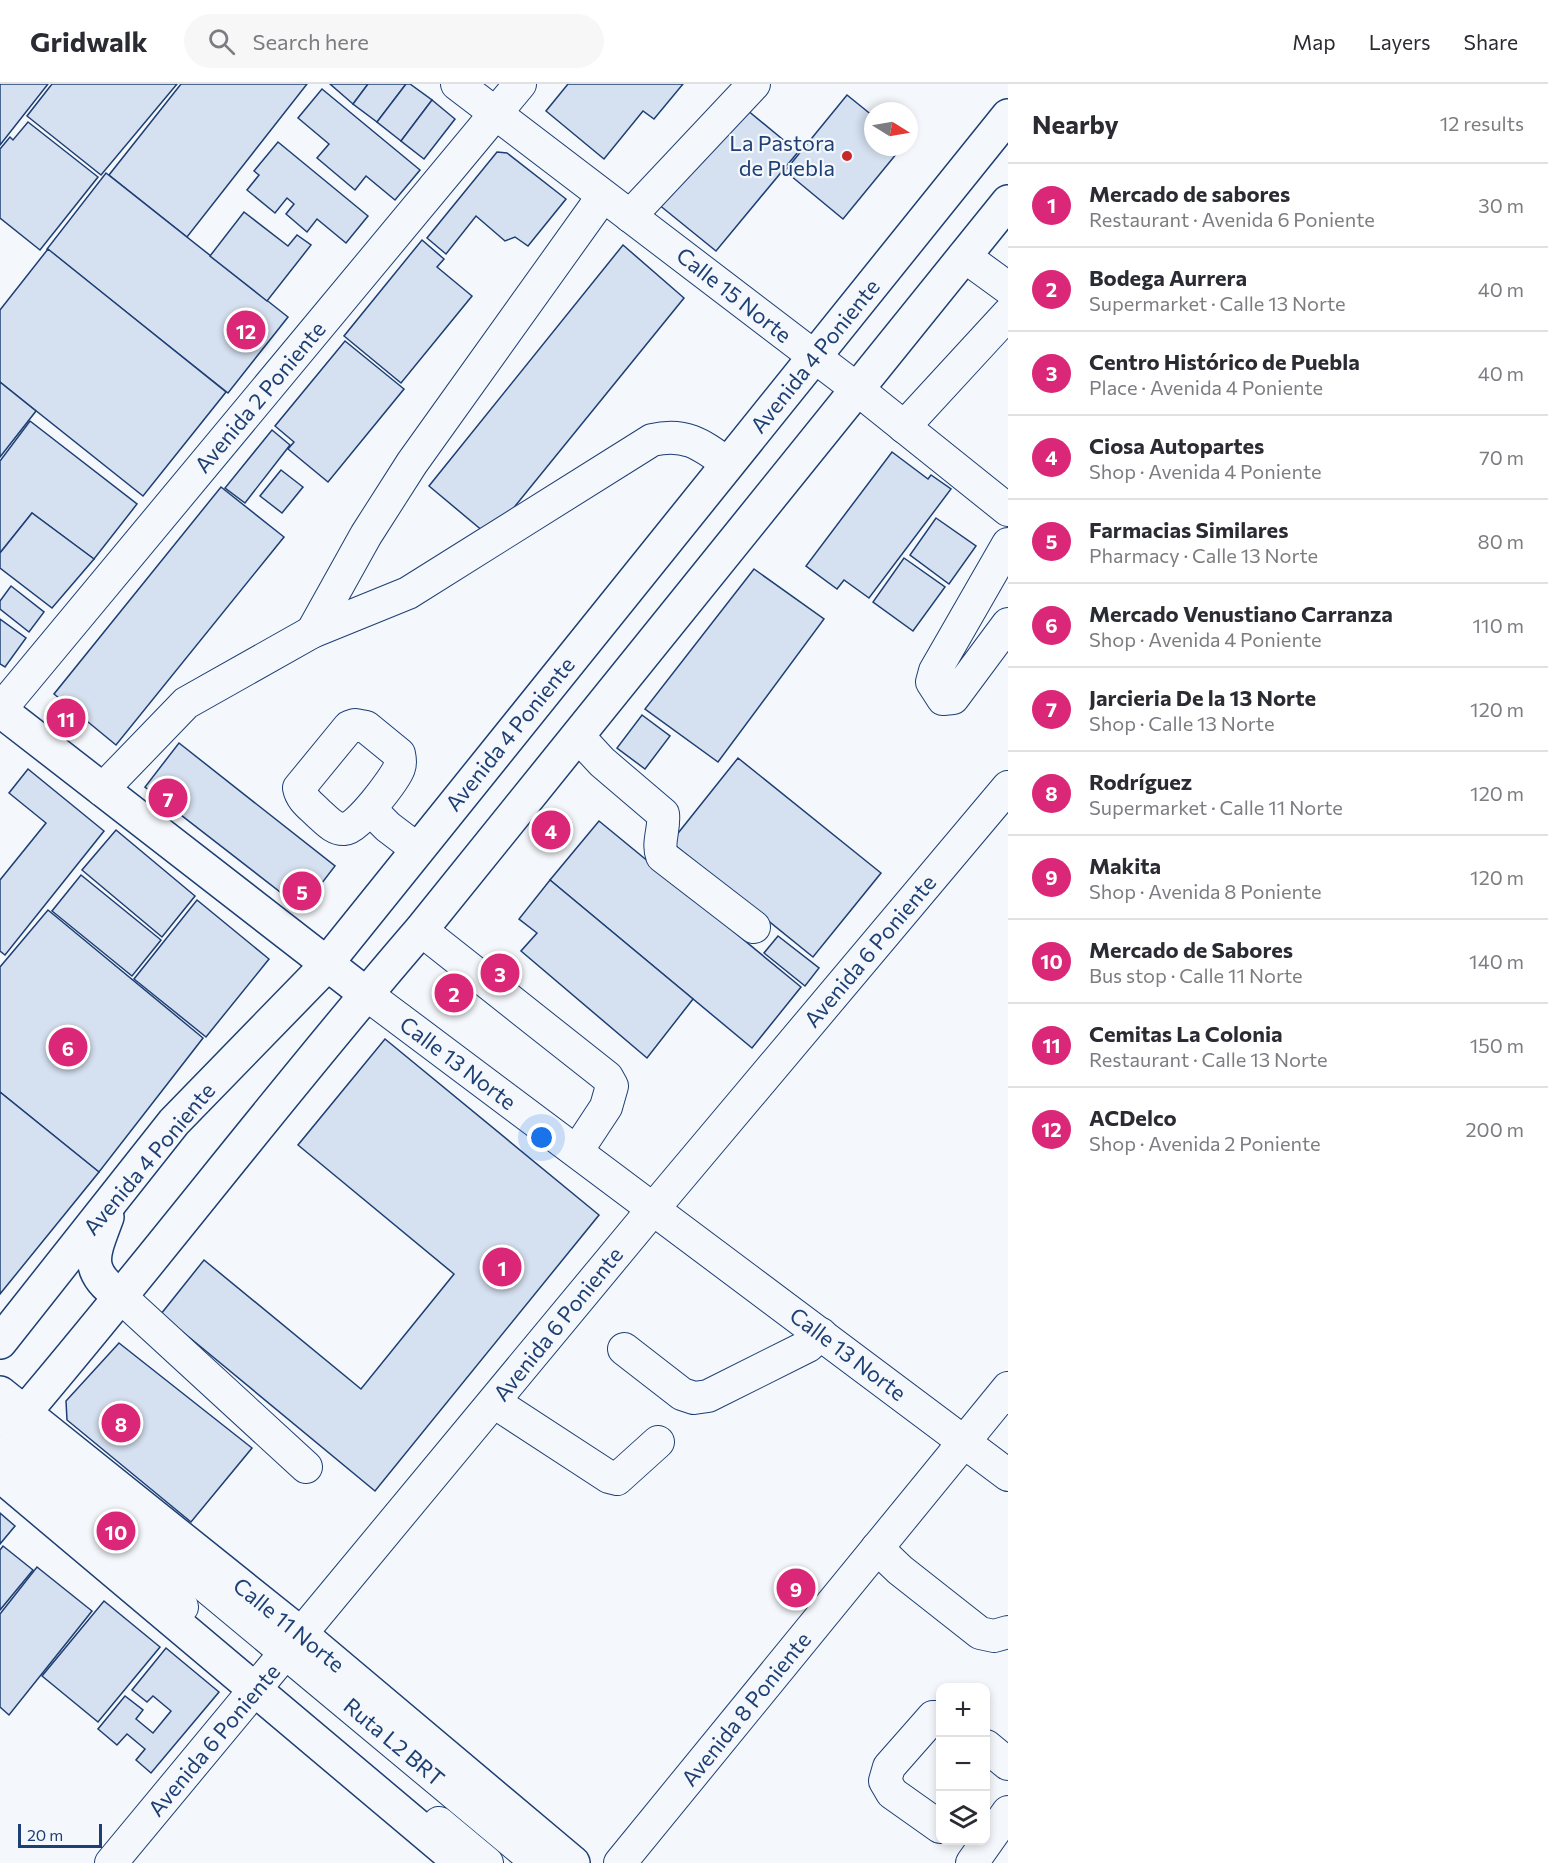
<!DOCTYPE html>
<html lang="en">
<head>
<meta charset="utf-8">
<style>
	body { margin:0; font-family:Commissioner,sans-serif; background:#f7f7f7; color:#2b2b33 }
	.controls { position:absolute; right:18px; bottom:18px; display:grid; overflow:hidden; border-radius:12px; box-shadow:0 3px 9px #0003 }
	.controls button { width:54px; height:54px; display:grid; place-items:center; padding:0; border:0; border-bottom:2px solid #e1e1e2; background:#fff; color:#2b2b33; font:30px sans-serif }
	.compass { position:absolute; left:864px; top:18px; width:54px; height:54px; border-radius:50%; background:#fff; box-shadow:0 3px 9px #0003; rotate:101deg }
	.scale { position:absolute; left:18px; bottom:15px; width:84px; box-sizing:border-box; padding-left:6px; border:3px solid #1d3f73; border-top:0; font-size:16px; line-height:21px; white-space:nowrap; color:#1d3f73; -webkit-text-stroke:4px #f4f7fb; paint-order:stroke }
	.you { position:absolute; left:542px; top:1054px; width:21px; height:21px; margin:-15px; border:4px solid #fff; border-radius:50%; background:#1a73e8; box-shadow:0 0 0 9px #1a73e833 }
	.badge { display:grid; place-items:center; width:39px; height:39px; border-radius:50%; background:#db2777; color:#fff; font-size:20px; font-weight:700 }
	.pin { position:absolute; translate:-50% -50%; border:3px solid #fff; box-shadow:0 2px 6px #0006 }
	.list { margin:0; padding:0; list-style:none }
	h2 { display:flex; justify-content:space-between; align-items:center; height:78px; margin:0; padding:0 24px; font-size:26px }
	h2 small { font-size:20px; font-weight:400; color:#7c7c81 }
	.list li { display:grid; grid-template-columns:39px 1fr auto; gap:18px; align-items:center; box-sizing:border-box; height:84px; padding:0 24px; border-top:2px solid #e1e1e2 }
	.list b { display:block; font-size:22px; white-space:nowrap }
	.list p { margin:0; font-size:20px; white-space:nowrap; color:#7c7c81 }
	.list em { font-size:20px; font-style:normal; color:#7c7c81 }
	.icon { flex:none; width:33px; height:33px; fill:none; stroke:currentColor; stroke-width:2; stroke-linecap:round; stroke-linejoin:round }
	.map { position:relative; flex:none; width:1008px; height:1779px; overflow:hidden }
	header { display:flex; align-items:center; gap:36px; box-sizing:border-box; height:84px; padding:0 30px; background:#fff; border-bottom:2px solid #e1e1e2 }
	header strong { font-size:28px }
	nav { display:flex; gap:33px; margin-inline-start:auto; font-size:21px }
	.search { width:420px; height:54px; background:#f7f7f7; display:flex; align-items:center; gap:15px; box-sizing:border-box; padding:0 21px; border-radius:33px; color:#7c7c81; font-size:22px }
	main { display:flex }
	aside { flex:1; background:#fff }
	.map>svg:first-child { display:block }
	.building { fill:#d5e0f0; stroke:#1d3f73; stroke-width:1.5 }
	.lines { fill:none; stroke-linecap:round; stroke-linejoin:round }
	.minor-casing { stroke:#1d3f73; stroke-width:34 }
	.major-casing { stroke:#1d3f73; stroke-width:36 }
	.minor { stroke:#f4f7fb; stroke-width:32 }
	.major { stroke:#f4f7fb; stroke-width:33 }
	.poi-dot { fill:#c62828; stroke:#f4f7fb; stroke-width:2 }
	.labels { text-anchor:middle; stroke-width:4.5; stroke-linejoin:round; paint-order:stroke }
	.poi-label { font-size:22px; fill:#1d3f73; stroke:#f4f7fb; text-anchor:end }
	.street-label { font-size:22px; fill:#1d3f73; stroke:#f4f7fb }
</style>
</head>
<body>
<header>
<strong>Gridwalk</strong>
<div class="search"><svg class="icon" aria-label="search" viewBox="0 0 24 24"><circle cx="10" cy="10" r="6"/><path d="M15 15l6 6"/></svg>Search here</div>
<nav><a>Map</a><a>Layers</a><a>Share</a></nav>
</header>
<main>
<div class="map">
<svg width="1008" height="1779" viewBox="0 0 1008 1779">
	<rect width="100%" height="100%" fill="#f4f7fb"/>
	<!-- building -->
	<g class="building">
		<path d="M0,0H48L0,61Z"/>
		<path d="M52,0H177L101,91L27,32Z"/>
		<path d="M181,0H307L187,153L109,91Z"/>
		<path d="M330,0H368L353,20Z"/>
		<path d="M368,0H406L377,38L353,20Z"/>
		<path d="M406,0H410L432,16L401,57L377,38Z"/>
		<path d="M568,0H683L654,35L643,27L604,75L546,27Z"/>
		<path d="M322,5L420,86L395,116L366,92L355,106L317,74L329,60L298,34Z"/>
		<path d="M847,11L873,32V63H902L843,135L785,87Z"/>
		<path d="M432,16L455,35L424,75L401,57Z"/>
		<path d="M741,21L798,68L716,167L658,120Z"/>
		<path d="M28,38L98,93L40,166L0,134V65L10,53L13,56Z"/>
		<path d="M278,58L368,132L346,159L317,135L307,148L286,130L294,120L287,114L275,129L247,106L259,91L254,87Z"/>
		<path d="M497,68L507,69L566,115L528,162L515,153L505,157L476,132L446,170L427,154Z"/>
		<path d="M106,89L288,233L228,309L47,165Z"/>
		<path d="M244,128L288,162L297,151L311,161L267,217L210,172Z"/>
		<path d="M422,156L444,175L437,183L472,212L401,299L344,252Z"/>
		<path d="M623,161L684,214L490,453L429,402Z"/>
		<path d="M48,165L226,308L143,412L0,298V226Z"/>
		<path d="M345,257L404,305L328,398L288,365L294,358L275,342Z"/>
		<path d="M0,298L36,327L0,373Z"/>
		<path d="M30,337L137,420L94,475L32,429L0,469V377Z"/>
		<path d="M272,346L290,361L245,419L225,404Z"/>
		<path d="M892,368L928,395L931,391L951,405L869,514L844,496L837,505L806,482Z"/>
		<path d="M281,386L303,403L282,429L260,412Z"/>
		<path d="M221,403L284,453L116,661L54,610Z"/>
		<path d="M32,429L94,475L52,524L0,484V469Z"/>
		<path d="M936,434L976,462L949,500L910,471Z"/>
		<path d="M904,474L945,503L913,547L873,518Z"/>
		<path d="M754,485L824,535L718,678L645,625Z"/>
		<path d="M11,502L44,528L29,548L0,525V517Z"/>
		<path d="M0,535L26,554L5,583L0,580Z"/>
		<path d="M642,631L670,652L645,685L617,664Z"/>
		<path d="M179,659L335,782L302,825L145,703Z"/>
		<path d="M738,674L881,789L813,873L671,758Z"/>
		<path d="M28,685L104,747L5,871L0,867V796L46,739L9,709Z"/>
		<path d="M599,737L801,903L752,964L550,796Z"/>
		<path d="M116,746L195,812L162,853L82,786Z"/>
		<path d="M81,791L161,856L132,892L52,827Z"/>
		<path d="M550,796L693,915L647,974L521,867L537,849L519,835Z"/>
		<path d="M197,816L269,875L206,953L134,895Z"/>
		<path d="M48,826L203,954L99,1088L0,1008V883Z"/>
		<path d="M778,852L819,884L805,902L764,869Z"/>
		<path d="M385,955L599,1131L375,1407L161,1230L204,1176L361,1305L454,1190L298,1061Z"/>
		<path d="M0,1008L99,1088L0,1210Z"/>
		<path d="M119,1259L252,1364L191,1438L67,1336L66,1317Z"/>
		<path d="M0,1429L15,1442L0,1460Z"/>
		<path d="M3,1462L33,1486L0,1526V1466Z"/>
		<path d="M37,1483L92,1527L9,1631L0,1623V1530Z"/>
		<path d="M104,1517L160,1563L98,1638L42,1592Z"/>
		<path d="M166,1564L219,1608L151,1689L136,1676L145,1665L127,1650L117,1661L98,1645L125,1612L143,1626L136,1635L153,1649L171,1627L153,1612L147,1618L132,1606Z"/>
	</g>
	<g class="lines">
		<!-- minor casing -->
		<g class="minor-casing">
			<g id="minor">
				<path d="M457,0L857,305L1008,426"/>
				<path d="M630,132L754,0"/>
				<path d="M964,172L1008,204"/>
				<path d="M904,343L1008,230"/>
				<path d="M1008,460L935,587L932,598L943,615L953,614L1008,540"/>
				<path d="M312,548L366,451L412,379L603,112"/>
				<path d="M0,626L520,0"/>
				<path d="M355,641L366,643L399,670C400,675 401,679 399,684C395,695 357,745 345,745C334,746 326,736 318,729C310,721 301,715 299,704L349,643Z"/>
				<path d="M578,652L602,678L663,730C665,744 657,759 662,772L754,843"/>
				<path d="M102,706L186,619L312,548L408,509L652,356C686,348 702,361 728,380"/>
				<path d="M370,725L388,743L417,765"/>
				<path d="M421,846L607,993L612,1002L606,1023L577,1067"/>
				<path d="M366,910L1008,1391"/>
				<path d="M122,1214L306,1383"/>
				<path d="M624,1265L682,1310L694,1314L708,1312L808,1262L821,1250"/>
				<path d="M494,1318L609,1393L617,1395L658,1358"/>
				<path d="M0,1331L538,1779"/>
				<path d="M0,1368L182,1523"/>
				<path d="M877,1464L900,1486L980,1549L994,1552L1008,1548"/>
				<path d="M940,1633H933L889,1683L885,1697L892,1709L940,1743"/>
				<path d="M986,1662L1008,1680"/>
				<path d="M439,1739L487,1779"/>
				<path d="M111,1779L654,1124L1008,703"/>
				<path d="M620,1779L1008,1304"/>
				<path d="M972,1779L1008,1728"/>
			</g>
		</g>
		<!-- major casing -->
		<g class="major-casing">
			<g id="major">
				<path d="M0,626L366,910"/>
				<path d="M107,1133C92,1173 84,1186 122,1214"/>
				<path d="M0,1258L174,1038L318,890L1008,32"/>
				<path d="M0,1309L302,1551L573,1779"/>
				<path d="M24,1329C159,1170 285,1003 421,846L1008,118"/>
				<path d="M0,1391L461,1779"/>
			</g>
		</g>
		<!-- minor -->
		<use href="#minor" class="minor"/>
		<!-- major -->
		<use href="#major" class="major"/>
	</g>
	<!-- markers -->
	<circle class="poi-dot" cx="847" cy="72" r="6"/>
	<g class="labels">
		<!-- poi labels -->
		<g class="poi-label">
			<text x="835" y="67">La Pastora<tspan x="835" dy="25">de Puebla</tspan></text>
		</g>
		<!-- street labels -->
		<g class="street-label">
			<text transform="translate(734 211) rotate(38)" y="8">Calle 15 Norte</text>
			<text transform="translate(815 272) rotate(-51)" y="8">Avenida 4 Poniente</text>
			<text transform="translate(260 313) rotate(-50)" y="8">Avenida 2 Poniente</text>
			<text transform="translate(510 650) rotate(-51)" y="8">Avenida 4 Poniente</text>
			<text transform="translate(870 867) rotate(-50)" y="8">Avenida 6 Poniente</text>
			<text transform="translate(458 979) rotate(37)" y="8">Calle 13 Norte</text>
			<text transform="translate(149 1075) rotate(-50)" y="8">Avenida 4 Poniente</text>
			<text transform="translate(558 1240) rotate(-51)" y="8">Avenida 6 Poniente</text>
			<text transform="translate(848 1270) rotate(37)" y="8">Calle 13 Norte</text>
			<text transform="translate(289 1541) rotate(39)" y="8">Calle 11 Norte</text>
			<text transform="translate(746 1625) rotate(-51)" y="8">Avenida 8 Poniente</text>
			<text transform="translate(214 1656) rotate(-50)" y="8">Avenida 6 Poniente</text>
			<text transform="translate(394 1658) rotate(40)" y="8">Ruta L2 BRT</text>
		</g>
	</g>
</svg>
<div class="controls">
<button>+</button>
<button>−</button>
<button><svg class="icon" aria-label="layers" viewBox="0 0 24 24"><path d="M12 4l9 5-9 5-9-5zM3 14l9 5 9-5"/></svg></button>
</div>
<svg class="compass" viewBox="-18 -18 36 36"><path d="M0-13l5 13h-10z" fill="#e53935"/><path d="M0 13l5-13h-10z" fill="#7c7c81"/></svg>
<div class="scale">20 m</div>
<div class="you"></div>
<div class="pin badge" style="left:502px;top:1183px">1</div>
<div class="pin badge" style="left:454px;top:909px">2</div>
<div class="pin badge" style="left:500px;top:889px">3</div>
<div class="pin badge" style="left:551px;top:746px">4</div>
<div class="pin badge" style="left:302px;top:807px">5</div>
<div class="pin badge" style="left:68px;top:963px">6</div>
<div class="pin badge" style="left:168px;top:714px">7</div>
<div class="pin badge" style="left:121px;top:1339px">8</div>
<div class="pin badge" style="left:796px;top:1504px">9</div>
<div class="pin badge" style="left:116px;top:1447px">10</div>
<div class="pin badge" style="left:66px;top:634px">11</div>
<div class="pin badge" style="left:246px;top:246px">12</div>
</div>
<aside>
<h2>Nearby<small>12 results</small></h2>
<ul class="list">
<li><span class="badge">1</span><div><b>Mercado de sabores</b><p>Restaurant · Avenida 6 Poniente</p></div><em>30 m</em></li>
<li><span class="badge">2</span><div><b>Bodega Aurrera</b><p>Supermarket · Calle 13 Norte</p></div><em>40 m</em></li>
<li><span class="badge">3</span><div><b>Centro Histórico de Puebla</b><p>Place · Avenida 4 Poniente</p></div><em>40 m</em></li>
<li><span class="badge">4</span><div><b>Ciosa Autopartes</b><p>Shop · Avenida 4 Poniente</p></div><em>70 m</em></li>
<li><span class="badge">5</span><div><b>Farmacias Similares</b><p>Pharmacy · Calle 13 Norte</p></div><em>80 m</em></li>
<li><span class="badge">6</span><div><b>Mercado Venustiano Carranza</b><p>Shop · Avenida 4 Poniente</p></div><em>110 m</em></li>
<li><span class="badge">7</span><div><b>Jarcieria De la 13 Norte</b><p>Shop · Calle 13 Norte</p></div><em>120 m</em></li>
<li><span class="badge">8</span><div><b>Rodríguez</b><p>Supermarket · Calle 11 Norte</p></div><em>120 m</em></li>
<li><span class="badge">9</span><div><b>Makita</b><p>Shop · Avenida 8 Poniente</p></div><em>120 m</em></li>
<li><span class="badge">10</span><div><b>Mercado de Sabores</b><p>Bus stop · Calle 11 Norte</p></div><em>140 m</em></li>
<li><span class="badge">11</span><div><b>Cemitas La Colonia</b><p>Restaurant · Calle 13 Norte</p></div><em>150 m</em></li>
<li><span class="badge">12</span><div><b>ACDelco</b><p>Shop · Avenida 2 Poniente</p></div><em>200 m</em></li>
</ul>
</aside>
</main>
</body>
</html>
